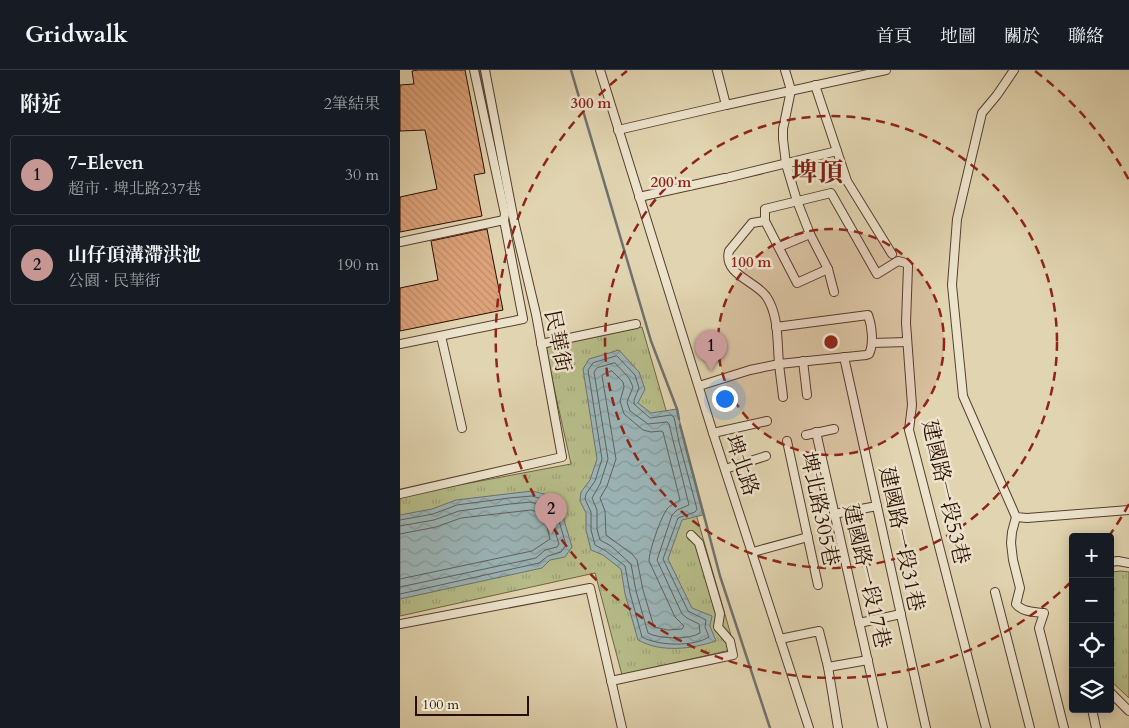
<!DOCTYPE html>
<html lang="zh-TW">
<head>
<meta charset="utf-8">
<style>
	body { margin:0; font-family:Cardo,"Noto Serif TC",serif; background:#242831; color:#f1f3f6 }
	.controls { position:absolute; right:15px; bottom:15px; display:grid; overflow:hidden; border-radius:5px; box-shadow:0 2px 12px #0003 }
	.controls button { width:45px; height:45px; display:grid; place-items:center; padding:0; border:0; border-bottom:1px solid #363941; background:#171b24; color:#f1f3f6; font:25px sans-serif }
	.scale { position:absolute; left:15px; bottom:12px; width:114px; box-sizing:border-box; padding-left:5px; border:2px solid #2a0c01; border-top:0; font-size:14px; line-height:18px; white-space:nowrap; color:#2a0c01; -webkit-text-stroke:4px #ece3cc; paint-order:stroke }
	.you { position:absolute; left:324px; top:328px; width:18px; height:18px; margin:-12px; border:4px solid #fff; border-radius:50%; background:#1a73e8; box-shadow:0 0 0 8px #1a73e833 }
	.badge { display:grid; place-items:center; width:32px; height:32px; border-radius:50%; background:#c59692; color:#111; font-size:16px; font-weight:700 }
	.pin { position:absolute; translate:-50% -41px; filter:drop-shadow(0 1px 2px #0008) }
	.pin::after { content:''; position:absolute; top:26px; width:18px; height:15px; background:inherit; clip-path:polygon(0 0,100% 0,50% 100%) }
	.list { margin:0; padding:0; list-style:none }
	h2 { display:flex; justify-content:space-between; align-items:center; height:65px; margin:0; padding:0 20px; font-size:21px }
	h2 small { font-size:16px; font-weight:400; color:#9ea1a6 }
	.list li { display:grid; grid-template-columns:32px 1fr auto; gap:15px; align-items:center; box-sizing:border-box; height:80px; margin:0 10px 10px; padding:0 10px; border:1px solid #363941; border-radius:5px }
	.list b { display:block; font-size:19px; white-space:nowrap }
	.list p { margin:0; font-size:16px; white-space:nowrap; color:#9ea1a6 }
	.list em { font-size:16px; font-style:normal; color:#9ea1a6 }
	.icon { flex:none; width:28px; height:28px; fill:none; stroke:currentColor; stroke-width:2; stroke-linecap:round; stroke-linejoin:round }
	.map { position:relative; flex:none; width:729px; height:658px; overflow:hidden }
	header { display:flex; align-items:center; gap:30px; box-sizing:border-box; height:70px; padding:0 25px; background:#171b24; border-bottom:1px solid #363941 }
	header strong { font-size:24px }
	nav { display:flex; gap:28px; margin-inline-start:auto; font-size:18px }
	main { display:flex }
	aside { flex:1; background:#171b24 }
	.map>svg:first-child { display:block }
	.grass { fill:url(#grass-tufts); stroke:#706444 }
	.water { fill:url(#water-waves); stroke:#6e716f }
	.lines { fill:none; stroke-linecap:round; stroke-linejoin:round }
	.shore { stroke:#62605c; stroke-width:1 }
	.stream { stroke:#6e716f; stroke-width:2.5 }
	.building { fill:url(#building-back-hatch); stroke:#2a0c01 }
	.minor-casing { stroke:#583e2d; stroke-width:10 }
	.minor { stroke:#ece3cc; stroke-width:8 }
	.ring { fill:none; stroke:#8f2418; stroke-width:2.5; stroke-dasharray:9 6 }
	.labels { text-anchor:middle; stroke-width:5; stroke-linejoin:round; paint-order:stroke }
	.street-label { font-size:21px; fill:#2a0c01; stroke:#ece3cc }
	.district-label { font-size:26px; font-weight:bold; fill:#7a1f14; stroke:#ece3cc }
	.centre { fill:#8f2418; stroke:#ece3cc; stroke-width:2.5 }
	.ring-label { font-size:15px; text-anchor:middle; font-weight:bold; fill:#8f2418; stroke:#ece3cc; stroke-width:5; stroke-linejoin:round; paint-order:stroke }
</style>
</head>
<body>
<header>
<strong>Gridwalk</strong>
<nav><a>首頁</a><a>地圖</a><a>關於</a><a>聯絡</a></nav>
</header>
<main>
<aside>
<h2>附近<small>2筆結果</small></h2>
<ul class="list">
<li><span class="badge">1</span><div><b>7-Eleven</b><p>超市 · 埤北路237巷</p></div><em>30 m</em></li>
<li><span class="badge">2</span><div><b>山仔頂溝滯洪池</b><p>公園 · 民華街</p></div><em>190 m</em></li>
</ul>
</aside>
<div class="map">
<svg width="729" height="658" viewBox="0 0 729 658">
	<defs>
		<pattern id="grass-tufts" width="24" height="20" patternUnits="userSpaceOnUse" patternTransform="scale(1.25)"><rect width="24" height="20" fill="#b6bc88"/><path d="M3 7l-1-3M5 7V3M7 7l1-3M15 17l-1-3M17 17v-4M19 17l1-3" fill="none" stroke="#9da074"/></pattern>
		<pattern id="water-waves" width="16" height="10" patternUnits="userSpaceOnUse" patternTransform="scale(1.25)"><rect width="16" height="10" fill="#9bb5b8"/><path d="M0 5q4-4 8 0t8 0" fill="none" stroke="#869a9c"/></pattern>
		<pattern id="building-back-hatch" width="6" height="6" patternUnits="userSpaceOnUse" patternTransform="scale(1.25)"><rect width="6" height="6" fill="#dda37a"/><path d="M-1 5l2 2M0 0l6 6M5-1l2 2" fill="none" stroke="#be8b68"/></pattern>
	</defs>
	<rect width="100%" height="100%" fill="#e1d4b0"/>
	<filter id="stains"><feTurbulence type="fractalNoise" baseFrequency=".004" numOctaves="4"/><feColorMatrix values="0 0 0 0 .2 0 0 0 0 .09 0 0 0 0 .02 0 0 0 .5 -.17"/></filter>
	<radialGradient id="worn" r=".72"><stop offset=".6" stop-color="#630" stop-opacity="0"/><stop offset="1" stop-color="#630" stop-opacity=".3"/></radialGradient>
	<!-- grass -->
	<g class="grass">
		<path d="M242,257L335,579L222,605L195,503L0,546V426L171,394L145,277Z"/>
		<path d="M721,501L729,502V628L710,610V508L712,502Z"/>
	</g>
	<!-- water -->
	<g class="water">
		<path d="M219,280L239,302L245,319L238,333L251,343L277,339L284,371L303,445L282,450L268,489L292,538L312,546L310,556L316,571C291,579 262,583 238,570L225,524L221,499L203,485L191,480L186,460V443L180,431L181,422L190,410L197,389L183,299L189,289Z"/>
		<path d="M132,421L160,428L164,436V450L172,477L165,487L150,490L142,498L0,529V445L32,439L56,430Z"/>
	</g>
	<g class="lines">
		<!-- shore -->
		<g class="shore">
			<path d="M217,286L235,305L239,318L234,330V334L250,348L271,345L274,347L279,372L297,439L295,442L278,448L263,489L288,541L306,550L305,557L309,567C293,577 258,576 242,567L230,523L225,496L206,481L195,475L191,460V442L185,429L186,424L195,411L202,389L188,300L193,293Z"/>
			<path d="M215,293L229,308L233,317L227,332L230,341L248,354L267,352L269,354L289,435L277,440L272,445L257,490L282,544L287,548L299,554L300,563C290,570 258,569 248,563L236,521L231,494L211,476L200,470L197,459V440L192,428L200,414L208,389L194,302L197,298Z"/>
			<path d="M212,301L223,312L224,317L220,331L224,344L243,360L251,362L261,361L263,362L280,430C276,433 270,435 267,439C261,447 249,481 249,491L275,547L284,556L282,559L268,560L254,557L243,520L237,490L232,484L206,465L205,441L200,428L207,416L216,389L202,306L204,304Z"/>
			<path d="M0,450L33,444L57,435L109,428L132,426L156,433L159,437V451L166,475L161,482L148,486L139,493L0,524"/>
			<path d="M0,456L34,450L59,441L110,434L131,432L152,438V452L159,474L157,477L145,480L136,488L0,517"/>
			<path d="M0,464L36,457L61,448L131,440L144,444L150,469L132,481L0,509"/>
		</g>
		<!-- stream -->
		<g class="stream">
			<path d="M79,0L102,112"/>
			<path d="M171,0L251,271L277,339L279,349"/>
			<path d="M280,355L320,506L370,658"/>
		</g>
	</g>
	<!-- building -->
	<g class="building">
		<path d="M18,0H65L85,103L74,105L82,146L0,162V127L37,119L25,60L0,61V15L14,14L12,1Z"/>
		<path d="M87,159L103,240L0,261V218L38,210L31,171Z"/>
	</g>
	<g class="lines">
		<!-- minor casing -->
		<g class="minor-casing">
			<g id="minor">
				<path d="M200,0L313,363L409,658"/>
				<path d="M317,0L326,35L486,0"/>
				<path d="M385,0L391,20L383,59V69L386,94L397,131L410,164L428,199L434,222"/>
				<path d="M614,0L597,25L582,43L557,149L552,215L563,326L616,447L627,448L729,440"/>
				<path d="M415,15L447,111L492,184"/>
				<path d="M218,60L326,35"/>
				<path d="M330,107L437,81"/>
				<path d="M239,127L325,108"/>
				<path d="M365,151L352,153L329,181C323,204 355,211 366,226C379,245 377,271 379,293C380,305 382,316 383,327"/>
				<path d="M0,172L104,150"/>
				<path d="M379,177L410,164"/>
				<path d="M428,199L397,213L365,151V139L431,123L477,204L498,191L506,193L508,196L506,253L512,335L509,360L586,658"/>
				<path d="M41,266L62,358"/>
				<path d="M472,273L507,272"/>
				<path d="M0,274L123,249L104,150L105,144L74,0"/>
				<path d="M141,274L236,254"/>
				<path d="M444,287L526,658"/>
				<path d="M403,291L407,325"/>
				<path d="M299,316L350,300L379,294L466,285L469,284C474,274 472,256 468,245L376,257"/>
				<path d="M416,362L483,658"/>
				<path d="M313,363L367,351"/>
				<path d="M406,365L434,359"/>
				<path d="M387,371L418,515"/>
				<path d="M325,399L366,386"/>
				<path d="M0,424L162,387L136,244L114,151L85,0"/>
				<path d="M434,444L477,436"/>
				<path d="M616,447L612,462L611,473L613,490L620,518L616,534C622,542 635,542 644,543L639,558L664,658"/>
				<path d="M353,482L408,467"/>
				<path d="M710,492L718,491L729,493"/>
				<path d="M595,522L630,658"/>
				<path d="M459,553L501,544"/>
				<path d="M0,554L190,518L222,658"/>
				<path d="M380,569L419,561L428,597L438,658"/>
				<path d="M428,597L468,590"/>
				<path d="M211,611L333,585L330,571L318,557L320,544L299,473L291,465"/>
				<path d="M710,622L729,641"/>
				<path d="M692,639L696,658"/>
			</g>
		</g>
		<!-- minor -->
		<use href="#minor" class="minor"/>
	</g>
	<!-- distance rings -->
	<circle cx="431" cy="272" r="113" fill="#8f2418" fill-opacity=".12"/>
	<g class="ring">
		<circle cx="431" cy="272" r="113"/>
		<circle cx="431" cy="272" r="226"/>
		<path d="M729 434A339 339 0 0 1 709 466M671 512A339 339 0 1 1 227 1M635 1A339 339 0 0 1 729 110"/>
	</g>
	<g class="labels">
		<!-- street labels -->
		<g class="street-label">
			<text transform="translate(158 271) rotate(79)" y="7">民華街</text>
			<text transform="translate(342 395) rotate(71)" y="7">埤北路</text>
			<text transform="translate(546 422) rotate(77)" y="7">建國路一段53巷</text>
			<text transform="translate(420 439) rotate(78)" y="7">埤北路305巷</text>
			<text transform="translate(502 469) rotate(78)" y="7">建國路一段31巷</text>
			<text transform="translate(467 506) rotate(77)" y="7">建國路一段17巷</text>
		</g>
		<!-- district labels -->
		<g class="district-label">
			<text x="417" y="111">埤頂</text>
		</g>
	</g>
	<circle cx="431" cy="272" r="8" class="centre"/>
	<g class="ring-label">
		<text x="191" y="38">300 m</text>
		<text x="271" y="117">200 m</text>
		<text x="351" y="197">100 m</text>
	</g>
	<rect width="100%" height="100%" filter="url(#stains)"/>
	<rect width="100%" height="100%" fill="url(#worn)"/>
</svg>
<div class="controls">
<button>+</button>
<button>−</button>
<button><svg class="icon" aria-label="locate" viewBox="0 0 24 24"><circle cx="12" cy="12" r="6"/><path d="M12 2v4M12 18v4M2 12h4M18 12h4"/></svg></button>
<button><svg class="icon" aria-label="layers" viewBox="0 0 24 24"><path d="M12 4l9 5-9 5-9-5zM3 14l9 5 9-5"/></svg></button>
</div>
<div class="scale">100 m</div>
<div class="you"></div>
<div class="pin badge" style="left:311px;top:301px">1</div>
<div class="pin badge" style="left:151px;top:464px">2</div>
</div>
</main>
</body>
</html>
